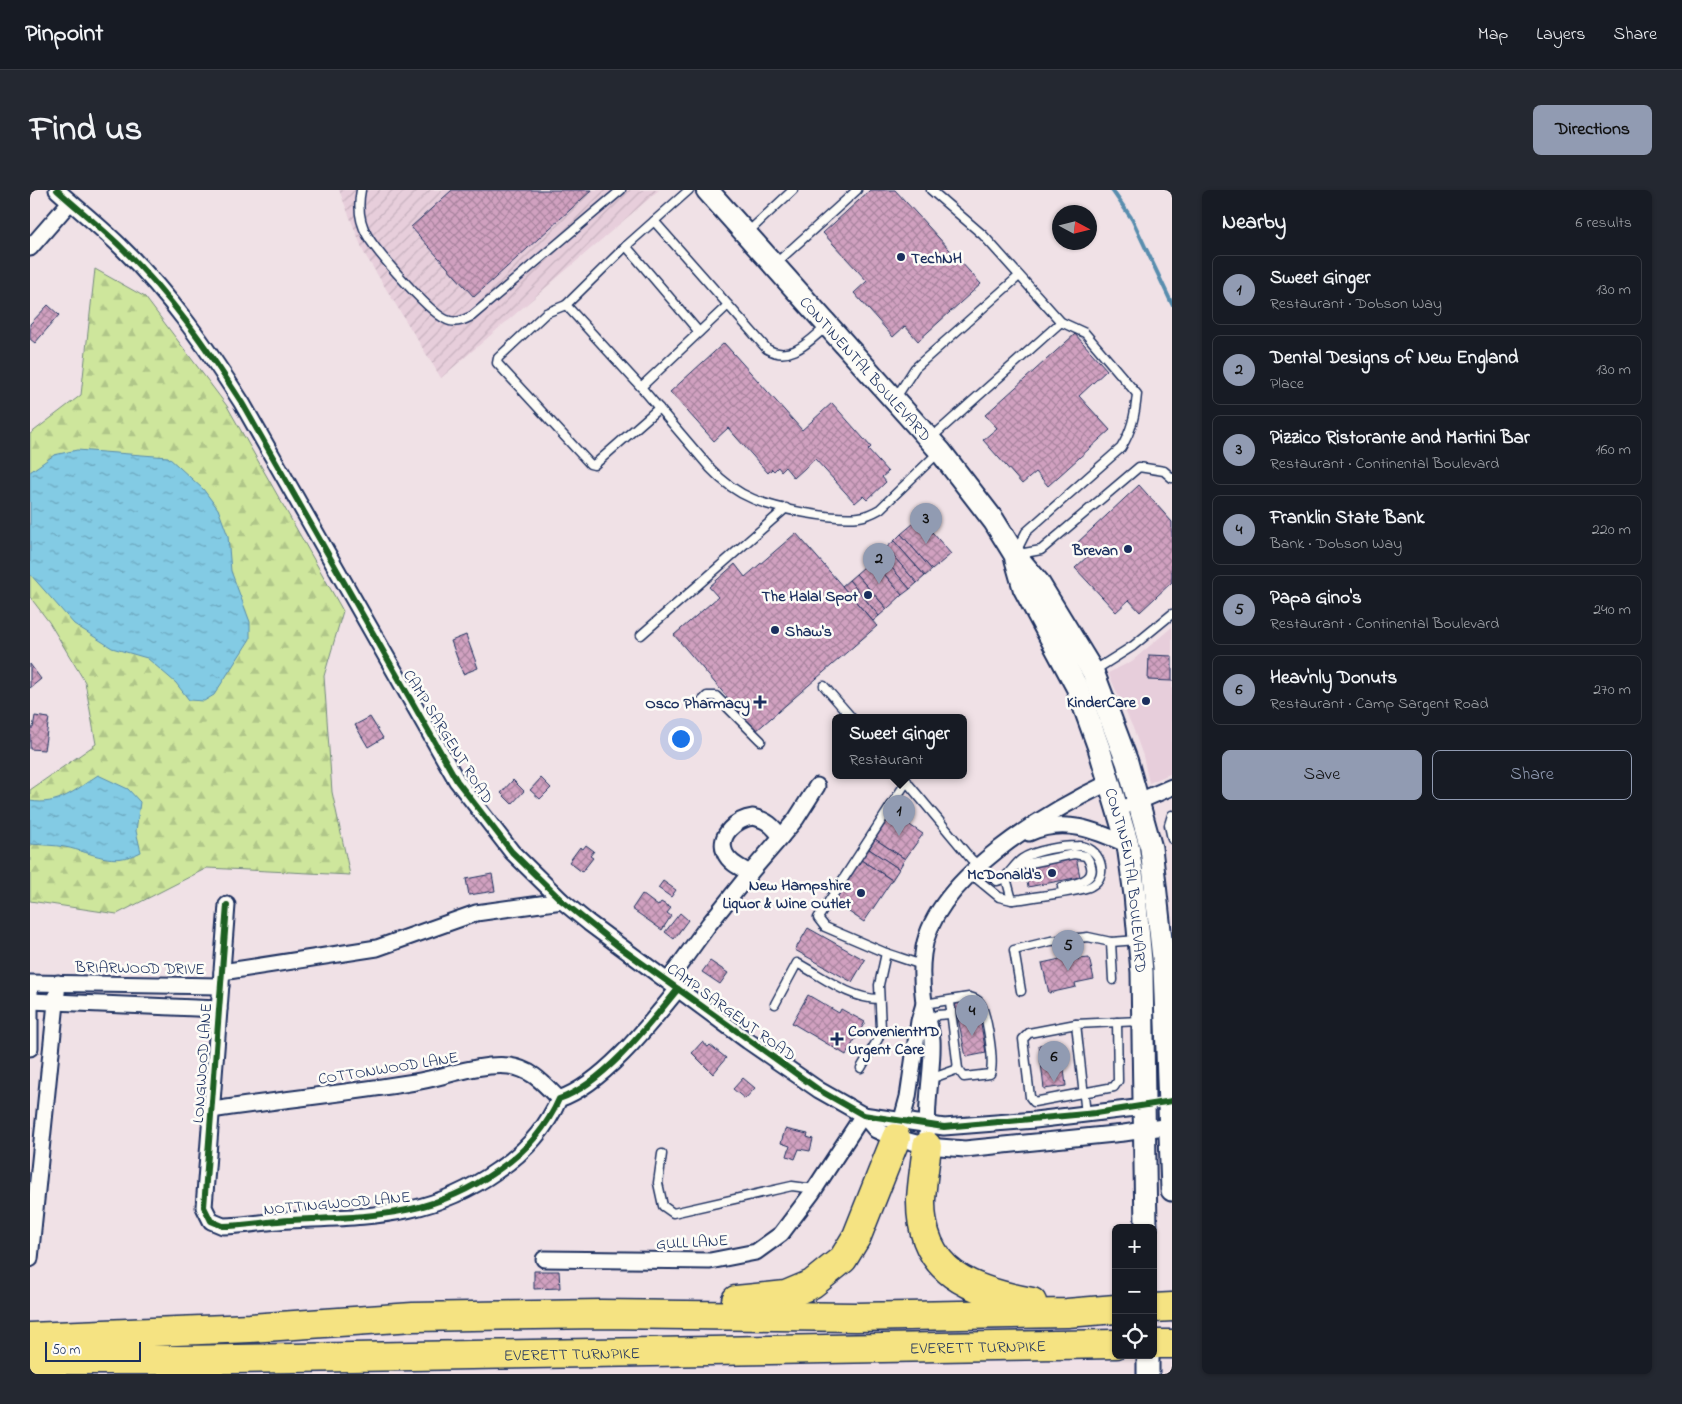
<!DOCTYPE html>
<html lang="en">
<head>
<meta charset="utf-8">
<style>
	body { margin:0; font-family:"Indie Flower",sans-serif; background:#242831; color:#f1f3f6 }
	.controls { position:absolute; right:15px; bottom:15px; display:grid; overflow:hidden; border-radius:8px; box-shadow:0 1px 4px #0004 }
	.controls button { width:45px; height:45px; display:grid; place-items:center; padding:0; border:0; border-bottom:1px solid #363941; background:#171b24; color:#f1f3f6; font:25px sans-serif }
	.compass { position:absolute; left:1022px; top:15px; width:45px; height:45px; border-radius:50%; background:#171b24; box-shadow:0 1px 4px #0004; rotate:97deg }
	.scale { position:absolute; left:15px; bottom:12px; width:96px; box-sizing:border-box; padding-left:5px; border:2px solid #1b2f5e; border-top:0; font-size:14px; line-height:18px; white-space:nowrap; color:#1b2f5e; -webkit-text-stroke:4px #fdfcf7; paint-order:stroke }
	.you { position:absolute; left:650px; top:548px; width:18px; height:18px; margin:-12px; border:4px solid #fff; border-radius:50%; background:#1a73e8; box-shadow:0 0 0 8px #1a73e833 }
	.badge { display:grid; place-items:center; width:32px; height:32px; border-radius:50%; background:#919bb2; color:#111; font-size:16px; font-weight:700 }
	.pin { position:absolute; translate:-50% -41px; filter:drop-shadow(0 1px 2px #0008) }
	.pin::after { content:''; position:absolute; top:26px; width:18px; height:15px; background:inherit; clip-path:polygon(0 0,100% 0,50% 100%) }
	.popup { position:absolute; left:802px; top:524px; width:135px; height:65px; box-sizing:border-box; display:grid; place-content:center; border-radius:8px; background:#171b24; filter:drop-shadow(0 1px 4px #0005); font-size:16px; white-space:nowrap; color:#9ea1a6 }
	.popup b { font-size:19px; color:#f1f3f6 }
	.popup::after { content:''; position:absolute; left:50%; top:100%; margin-left:-10px; border:10px solid transparent; border-top-color:#171b24 }
	.list { margin:0; padding:0; list-style:none }
	h2 { display:flex; justify-content:space-between; align-items:center; height:65px; margin:0; padding:0 20px; font-size:21px }
	h2 small { font-size:16px; font-weight:400; color:#9ea1a6 }
	.list li { display:grid; grid-template-columns:32px 1fr auto; gap:15px; align-items:center; box-sizing:border-box; height:70px; margin:0 10px 10px; padding:0 10px; border:1px solid #363941; border-radius:8px }
	.list b { display:block; font-size:19px; white-space:nowrap }
	.list p { margin:0; font-size:16px; white-space:nowrap; color:#9ea1a6 }
	.list em { font-size:16px; font-style:normal; color:#9ea1a6 }
	.actions { display:flex; gap:10px; padding:15px 20px }
	.actions a { flex:1; padding:11px 0; border:1px solid #919bb2; border-radius:8px; text-align:center; font-size:18px; color:#919bb2 }
	.actions .main { background:#919bb2; color:#111 }
	.icon { flex:none; width:28px; height:28px; fill:none; stroke:currentColor; stroke-width:2; stroke-linecap:round; stroke-linejoin:round }
	.map { position:relative; flex:none; width:1142px; height:1184px; overflow:hidden; border-radius:8px }
	header { display:flex; align-items:center; gap:30px; box-sizing:border-box; height:70px; padding:0 25px; background:#171b24; border-bottom:1px solid #363941 }
	header strong { font-size:24px }
	nav { display:flex; gap:28px; margin-inline-start:auto; font-size:18px }
	.intro { display:flex; align-items:center; justify-content:space-between; box-sizing:border-box; height:120px; padding:0 30px }
	h1 { margin:0; font-size:35px }
	.button { padding:12px 22px; border-radius:8px; background:#919bb2; color:#111; font-size:18px; font-weight:700 }
	main { display:flex; gap:30px; padding:0 30px }
	aside { flex:1; background:#171b24; border-radius:8px; box-shadow:0 1px 4px #0004 }
	.map>svg:first-child { display:block }
	.built { fill:#e7cedb }
	.industrial { fill:url(#industrial-furrows) }
	.forest { fill:url(#forest-firs); stroke:#748a7d }
	.water { fill:url(#water-ripples); stroke:#598dae }
	.lines { fill:none; stroke-linecap:round; stroke-linejoin:round }
	.stream { stroke:#598dae; stroke-width:4 }
	.building { fill:url(#building-cross-hatch); stroke:#1b2f5e }
	.lane-casing { stroke:#1b2f5e; stroke-width:11 }
	.street-casing { stroke:#1b2f5e; stroke-width:19 }
	.secondary-casing { stroke:#1b2f5e; stroke-width:25 }
	.highway-casing { stroke:#1b2f5e; stroke-width:31 }
	.lane { stroke:#fdfcf7; stroke-width:8 }
	.street { stroke:#fdfcf7; stroke-width:15 }
	.secondary { stroke:#fdfcf7; stroke-width:21 }
	.highway { stroke:#f5e382; stroke-width:28 }
	.cycleway-casing { stroke:#fdfcf7; stroke-width:9 }
	.cycleway { stroke:#1b5e20; stroke-width:6 }
	.poi-dot { fill:#1b2f5e; stroke:#fdfcf7; stroke-width:2 }
	.labels { text-anchor:middle; stroke-width:5; stroke-linejoin:round; paint-order:stroke }
	.poi-label { font-size:16px; font-weight:bold; fill:#1b2f5e; stroke:#fdfcf7; text-anchor:end }
	.street-label { font-size:16px; fill:#1b2f5e; stroke:#fdfcf7 }
</style>
</head>
<body>
<header>
<strong>Pinpoint</strong>
<nav><a>Map</a><a>Layers</a><a>Share</a></nav>
</header>
<div class="intro"><h1>Find us</h1><a class="button">Directions</a></div>
<main>
<div class="map">
<svg width="1142" height="1184" viewBox="0 0 1142 1184">
	<defs>
		<pattern id="industrial-furrows" width="10" height="10" patternUnits="userSpaceOnUse" patternTransform="scale(1.25)"><rect width="10" height="10" fill="#e7cedb"/><path d="M-1 1l2-2M0 10L10 0M9 11l2-2" fill="none" stroke="#c6b1be"/></pattern>
		<pattern id="forest-firs" width="22" height="20" patternUnits="userSpaceOnUse" patternTransform="scale(1.25)"><rect width="22" height="20" fill="#cee69c"/><path d="M5 1l3.5 6h-7zM16 11l3.5 6h-7z" fill="#b0c689"/></pattern>
		<pattern id="water-ripples" width="26" height="14" patternUnits="userSpaceOnUse" patternTransform="scale(1.25)"><rect width="26" height="14" fill="#83cbe4"/><path d="M2 4q2-2 4 0t4 0M15 11q2-2 4 0t4 0" fill="none" stroke="#6aa5bc"/></pattern>
		<pattern id="building-cross-hatch" width="8" height="8" patternUnits="userSpaceOnUse" patternTransform="scale(1.25)"><rect width="8" height="8" fill="#d1a1c0"/><path d="M0 0l8 8M0 8l8-8" fill="none" stroke="#a9849f"/></pattern>
	</defs>
	<rect width="100%" height="100%" fill="#f0e1e6"/>
	<filter id="ink" filterUnits="userSpaceOnUse"><feTurbulence type="fractalNoise" baseFrequency=".02" numOctaves="2"/><feDisplacementMap in="SourceGraphic" scale="10" xChannelSelector="R" yChannelSelector="G"/><feConvolveMatrix kernelMatrix="1 2 1 2 8 2 1 2 1" color-interpolation-filters="sRGB"/></filter>
	<g filter="url(#ink)">
		<!-- built -->
		<path class="built" d="M1142,437V583L1119,593L1113,566L1103,538L1078,483L1102,471Z"/>
		<!-- industrial -->
		<path class="industrial" d="M309,0H629L411,188L334,63Z"/>
		<!-- forest -->
		<path class="forest" d="M65,79L115,107L197,216L313,421L294,486L302,602L320,685L177,678L87,724L0,711V600L66,554L55,492L19,432L0,407V244L51,205Z"/>
		<!-- water -->
		<g class="water">
			<path d="M47,260L138,267L173,299L188,319L198,346L201,381L220,432V449L184,505L174,511L159,510L146,493L117,468L82,458L44,434L0,384V282L24,265Z"/>
			<path d="M68,585L98,599L110,612L106,641L111,662C81,677 65,663 35,657C24,655 12,655 0,654V611C29,616 45,600 68,585Z"/>
		</g>
		<g class="lines">
			<!-- stream -->
			<path class="stream" d="M1082,0L1102,29L1142,114"/>
		</g>
		<!-- building -->
		<g class="building">
			<path d="M422,0H562L444,107L381,37Z"/>
			<path d="M840,0H865L951,94L888,151L875,136L863,147L824,103L837,91L793,43Z"/>
			<path d="M18,115L29,125L5,153L0,149V134Z"/>
			<path d="M1045,144L1077,180L1049,206L1080,240L1018,296L1006,282L992,294L953,250L967,238L955,225Z"/>
			<path d="M694,153L772,240L802,213L841,257L838,260L858,282L852,287L856,292L837,310L833,306L825,313L785,269L764,288L755,277L751,281L748,277L744,281L742,279L738,283L698,238L684,251L640,202Z"/>
			<path d="M1109,295L1142,332V392L1110,422L1099,410L1086,422L1045,378L1059,365L1047,353Z"/>
			<path d="M890,328L921,364L902,380L871,344Z"/>
			<path d="M766,343L847,436L726,541L644,445L688,407L679,397L705,374L715,387Z"/>
			<path d="M871,344L902,380L895,386L864,351Z"/>
			<path d="M864,351L895,386L887,393L856,358Z"/>
			<path d="M856,358L887,393L880,399L849,363Z"/>
			<path d="M849,363L880,399L872,405L842,370Z"/>
			<path d="M842,370L872,405L857,419L826,384Z"/>
			<path d="M826,384L857,419L849,426L819,390Z"/>
			<path d="M819,390L849,426L843,431L812,396Z"/>
			<path d="M436,445L448,478L433,484L421,451Z"/>
			<path d="M1119,465L1142,466V491L1118,490Z"/>
			<path d="M0,474L11,489L0,498Z"/>
			<path d="M5,526L19,528L14,560L0,559V538H3Z"/>
			<path d="M340,527L353,548L338,557L325,535Z"/>
			<path d="M511,588L521,598L510,609L500,600Z"/>
			<path d="M483,590L494,601L482,614L471,603Z"/>
			<path d="M862,623L893,644L875,669L845,649Z"/>
			<path d="M845,649L875,669L869,679L839,659Z"/>
			<path d="M556,655L564,661L560,666L563,668L552,682L539,672L550,657L553,659Z"/>
			<path d="M839,659L869,679L862,690L831,670Z"/>
			<path d="M1046,666L1050,687L998,697L994,677Z"/>
			<path d="M831,670L862,690L834,732L810,716L807,719L801,715Z"/>
			<path d="M462,684L465,701L439,705L436,689Z"/>
			<path d="M633,691L646,700L641,707L628,698Z"/>
			<path d="M612,704L628,716L631,712L641,718L637,723L641,726L632,740L602,719Z"/>
			<path d="M650,723L658,730L644,749L635,742Z"/>
			<path d="M778,738L835,770L822,792L765,760Z"/>
			<path d="M1039,767L1040,770L1059,768L1064,789L1045,793L1046,797L1019,803L1012,773Z"/>
			<path d="M680,771L698,783L690,794L672,782Z"/>
			<path d="M778,805L809,823L811,819L835,832L816,865L762,833Z"/>
			<path d="M940,811L944,830L950,829L956,863L936,867L925,814Z"/>
			<path d="M672,852L678,857L680,855L696,868L683,884L662,863Z"/>
			<path d="M1031,853L1036,896L1014,899L1009,855Z"/>
			<path d="M713,888L725,898L715,909L703,899Z"/>
			<path d="M755,939L778,944L777,947L783,949L780,961L769,959L765,969L757,966L760,956L751,953Z"/>
			<path d="M504,1081H529L530,1098L504,1099Z"/>
		</g>
		<g class="lines">
			<!-- lane casing -->
			<g class="lane-casing">
				<g id="lane">
					<path d="M331,0C328,15 329,31 337,45C346,61 403,128 420,131C428,133 434,130 442,126L591,0"/>
					<path d="M659,0L596,56L536,115L611,197L680,278C692,291 706,302 723,309C746,319 804,330 829,327C837,326 843,323 850,319L910,261"/>
					<path d="M901,0L953,45L1031,132L1055,143L1107,204C1105,225 1102,240 1091,258L996,342L986,362"/>
					<path d="M624,31L737,159C761,173 779,151 797,136"/>
					<path d="M717,43L763,0"/>
					<path d="M596,56L669,142"/>
					<path d="M745,74L827,0"/>
					<path d="M536,115L516,123L468,168L467,173L560,274L564,275L629,218"/>
					<path d="M611,197L698,115"/>
					<path d="M865,209L885,178L989,86"/>
					<path d="M900,249L1031,132"/>
					<path d="M989,364L1011,360L1109,277L1134,281L1142,288"/>
					<path d="M611,445L756,318"/>
					<path d="M1065,480L1103,456L1142,424"/>
					<path d="M794,496L821,527"/>
					<path d="M670,513L677,506H686L731,551"/>
					<path d="M871,585L941,669L967,691C978,689 982,676 992,669C1005,660 1033,656 1048,656C1069,655 1081,686 1061,696C1051,702 1006,706 992,709L982,710L976,688"/>
					<path d="M877,591L788,728L795,737L856,763L892,775"/>
					<path d="M1142,625L1139,635L1142,649"/>
					<path d="M986,676L1044,664L1056,666C1072,689 1050,693 1032,697"/>
					<path d="M941,684L969,707L982,710"/>
					<path d="M1081,752L1083,790"/>
					<path d="M991,801L984,760L1021,751L1058,747L1081,752L1108,750"/>
					<path d="M920,812L928,879"/>
					<path d="M745,814L767,773C792,786 820,809 849,809"/>
					<path d="M894,814L939,807C944,808 947,809 950,813C957,824 965,873 960,884L934,887L928,879L900,889"/>
					<path d="M900,831L907,825L921,824"/>
					<path d="M1046,834L999,843L993,849L1000,907L1004,912L1084,897L1088,891L1087,832"/>
					<path d="M831,878L848,849L851,839L849,795L856,763"/>
					<path d="M1056,924L1046,834L1110,831"/>
					<path d="M632,964L628,993L633,1016L643,1023L762,996L785,999"/>
				</g>
			</g>
			<!-- street casing -->
			<g class="street-casing">
				<g id="street">
					<path d="M27,0C49,20 72,38 93,59C140,105 177,158 212,213L427,591L482,662L532,711L559,733L718,851L789,900L833,925L914,937L1005,930L1114,917"/>
					<path d="M0,58L40,12"/>
					<path d="M1100,615L1142,597"/>
					<path d="M723,627C737,630 743,636 751,647L720,683C711,678 699,673 695,663C687,645 707,629 723,627Z"/>
					<path d="M999,643C1034,627 1065,640 1098,655"/>
					<path d="M751,647L766,629L787,596"/>
					<path d="M197,715L174,1017L181,1031L193,1036C216,1036 238,1031 261,1030C341,1026 400,1028 468,980C495,962 516,939 529,909C573,894 619,835 648,799"/>
					<path d="M192,782L347,758L446,723L532,711"/>
					<path d="M638,791L679,734L720,683"/>
					<path d="M0,793L191,796"/>
					<path d="M0,811L189,819"/>
					<path d="M0,858V801"/>
					<path d="M181,920C249,910 317,903 385,892C415,887 449,873 479,876C502,879 514,894 529,909"/>
					<path d="M833,925L846,940L857,945L897,956L935,959L1094,943L1140,936"/>
					<path d="M869,940L878,907L889,831L894,814"/>
					<path d="M897,945C898,934 897,924 898,914C899,893 903,871 902,850C901,836 896,826 894,813C892,798 891,779 893,764C901,689 1019,621 1080,592"/>
					<path d="M0,1069L28,793"/>
					<path d="M514,1069L680,1071L726,1062L751,1044L782,1003L833,925"/>
				</g>
			</g>
			<!-- secondary casing -->
			<g class="secondary-casing">
				<g id="secondary">
					<path id="s1" d="M677,0L910,261L964,331L985,365L1008,392L1063,482L1097,572L1121,658L1134,777L1142,1000"/>
					<path id="s2" d="M986,370L994,398L1047,497L1069,558L1098,655L1105,705L1112,782L1116,1038"/>
					<path d="M1118,1165V1184"/>
				</g>
			</g>
			<!-- highway casing -->
			<g class="highway-casing">
				<g id="highway">
					<path d="M897,956C895,974 892,992 891,1010C890,1083 941,1101 1002,1112"/>
					<path d="M706,1110L756,1105L782,1094L813,1069L827,1046L866,948"/>
					<path d="M1123,1118L1142,1117"/>
					<path d="M0,1147L220,1138L383,1127L571,1124L826,1127L1037,1123L1086,1119"/>
					<path d="M1123,1154H1142"/>
					<path id="s3" d="M0,1170H151L1086,1154"/>
				</g>
			</g>
			<!-- lane -->
			<use href="#lane" class="lane"/>
			<!-- street -->
			<use href="#street" class="street"/>
			<!-- secondary -->
			<use href="#secondary" class="secondary"/>
			<!-- highway -->
			<use href="#highway" class="highway"/>
			<!-- cycleway casing -->
			<g class="cycleway-casing">
				<g id="cycleway">
					<path d="M27,0C49,20 72,38 93,59C140,105 177,158 212,213L427,591L482,662L532,711L588,756L789,900L833,925L914,937L1066,923L1142,911"/>
					<path d="M197,715L174,1017L181,1031L193,1036C216,1036 238,1031 261,1030C341,1026 400,1028 468,980C495,962 516,939 529,909C573,894 619,835 648,799"/>
				</g>
			</g>
			<!-- cycleway -->
			<use href="#cycleway" class="cycleway"/>
		</g>
	</g>
	<!-- markers -->
	<g class="poi-dot">
		<circle cx="871" cy="67" r="5"/>
		<circle cx="1098" cy="359" r="5"/>
		<circle cx="838" cy="405" r="5"/>
		<circle cx="745" cy="440" r="5"/>
		<circle cx="1116" cy="511" r="5"/>
		<path d="M727.5 504.5h5v5h5v5h-5v5h-5v-5h-5v-5h5z"/>
		<circle cx="1022" cy="683" r="5"/>
		<circle cx="831" cy="703" r="5"/>
		<path d="M804.5 841.5h5v5h5v5h-5v5h-5v-5h-5v-5h5z"/>
	</g>
	<g class="labels">
		<!-- poi labels -->
		<g class="poi-label">
			<text x="881" y="73" text-anchor="start">TechNH</text>
			<text x="1088" y="365">Brevan</text>
			<text x="828" y="411">The Halal Spot</text>
			<text x="755" y="446" text-anchor="start">Shaw's</text>
			<text x="1106" y="517">KinderCare</text>
			<text x="720" y="518">Osco Pharmacy</text>
			<text x="1012" y="689">McDonald's</text>
			<text x="821" y="700">New Hampshire<tspan x="821" dy="18">Liquor &amp; Wine Outlet</tspan></text>
			<text x="818" y="846" text-anchor="start">ConvenientMD<tspan x="818" dy="18">Urgent Care</tspan></text>
		</g>
		<!-- street labels -->
		<g class="street-label">
			<text dy="6" stroke="none"><textPath href="#s1" startOffset="239">CONTINENTAL BOULEVARD</textPath></text>
			<text transform="translate(419 546) rotate(58)" y="6">CAMP SARGENT ROAD</text>
			<text dy="6" stroke="none"><textPath href="#s2" startOffset="342">CONTINENTAL BOULEVARD</textPath></text>
			<text transform="translate(110 777) rotate(1)" y="6">BRIARWOOD DRIVE</text>
			<text transform="translate(702 821) rotate(36)" y="6">CAMP SARGENT ROAD</text>
			<text transform="translate(171 873) rotate(-86)" y="6">LONGWOOD LANE</text>
			<text transform="translate(358 877) rotate(-9)" y="6">COTTONWOOD LANE</text>
			<text transform="translate(307 1012) rotate(-5)" y="6">NOTTINGWOOD LANE</text>
			<text transform="translate(662 1051) rotate(-3)" y="6">GULL LANE</text>
			<text dy="6" stroke="none"><textPath href="#s3" startOffset="948">EVERETT TURNPIKE</textPath></text>
			<text dy="6" stroke="none"><textPath href="#s3" startOffset="542">EVERETT TURNPIKE</textPath></text>
		</g>
	</g>
</svg>
<div class="controls">
<button>+</button>
<button>−</button>
<button><svg class="icon" aria-label="locate" viewBox="0 0 24 24"><circle cx="12" cy="12" r="6"/><path d="M12 2v4M12 18v4M2 12h4M18 12h4"/></svg></button>
</div>
<svg class="compass" viewBox="-18 -18 36 36"><path d="M0-13l5 13h-10z" fill="#e53935"/><path d="M0 13l5-13h-10z" fill="#9ea1a6"/></svg>
<div class="scale">50 m</div>
<div class="you"></div>
<div class="pin badge" style="left:869px;top:646px">1</div>
<div class="popup"><b>Sweet Ginger</b>Restaurant</div>
<div class="pin badge" style="left:849px;top:394px">2</div>
<div class="pin badge" style="left:896px;top:354px">3</div>
<div class="pin badge" style="left:942px;top:846px">4</div>
<div class="pin badge" style="left:1038px;top:781px">5</div>
<div class="pin badge" style="left:1024px;top:892px">6</div>
</div>
<aside>
<h2>Nearby<small>6 results</small></h2>
<ul class="list">
<li><span class="badge">1</span><div><b>Sweet Ginger</b><p>Restaurant · Dobson Way</p></div><em>130 m</em></li>
<li><span class="badge">2</span><div><b>Dental Designs of New England</b><p>Place</p></div><em>130 m</em></li>
<li><span class="badge">3</span><div><b>Pizzico Ristorante and Martini Bar</b><p>Restaurant · Continental Boulevard</p></div><em>160 m</em></li>
<li><span class="badge">4</span><div><b>Franklin State Bank</b><p>Bank · Dobson Way</p></div><em>220 m</em></li>
<li><span class="badge">5</span><div><b>Papa Gino's</b><p>Restaurant · Continental Boulevard</p></div><em>240 m</em></li>
<li><span class="badge">6</span><div><b>Heav'nly Donuts</b><p>Restaurant · Camp Sargent Road</p></div><em>270 m</em></li>
</ul>
<div class="actions"><a class="main">Save</a><a>Share</a></div>
</aside>
</main>
</body>
</html>
